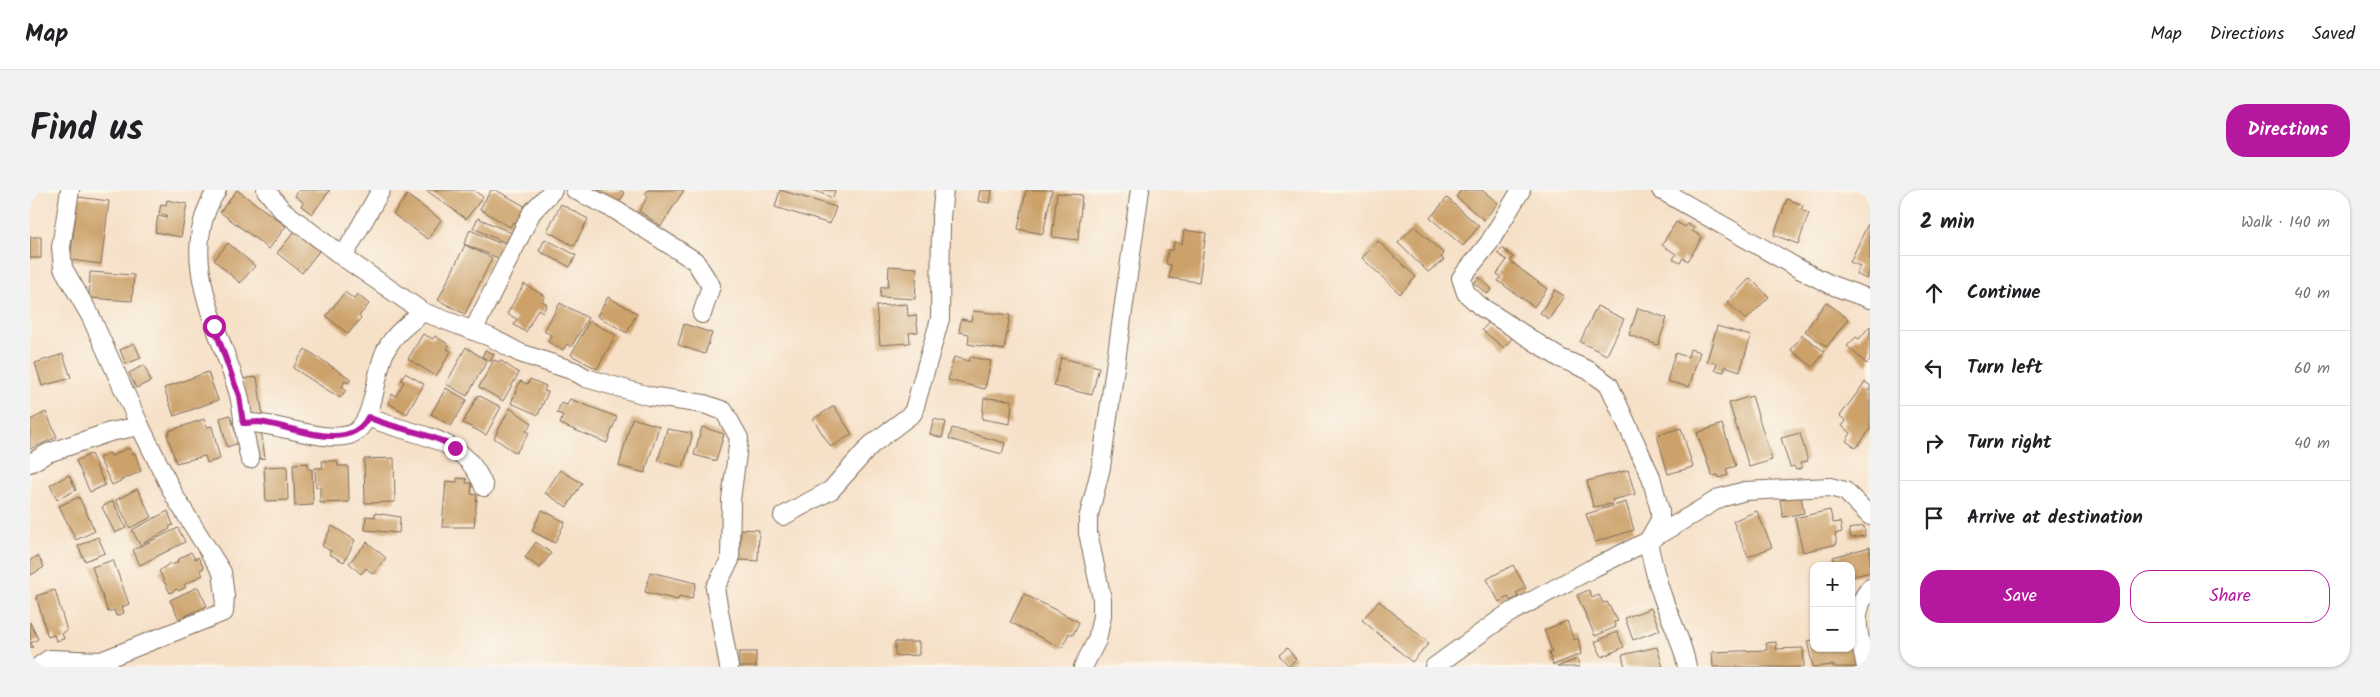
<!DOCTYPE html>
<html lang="en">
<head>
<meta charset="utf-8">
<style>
	body { margin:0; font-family:Kalam,sans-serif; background:#f2f2f2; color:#202124 }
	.controls { position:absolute; right:15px; bottom:15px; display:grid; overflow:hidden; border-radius:10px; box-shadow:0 1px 4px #0004 }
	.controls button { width:45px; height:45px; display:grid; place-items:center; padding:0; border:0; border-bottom:1px solid #e0e0e0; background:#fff; color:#202124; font:25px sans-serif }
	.stop { position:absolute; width:15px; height:15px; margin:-11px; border:4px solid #b5179e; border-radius:50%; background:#fff }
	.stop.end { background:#b5179e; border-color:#fff; box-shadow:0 1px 5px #0008 }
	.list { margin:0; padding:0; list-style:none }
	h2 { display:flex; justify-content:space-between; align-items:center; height:65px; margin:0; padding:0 20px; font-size:21px }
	h2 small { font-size:16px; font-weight:400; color:#757577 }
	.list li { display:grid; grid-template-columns:32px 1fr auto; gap:15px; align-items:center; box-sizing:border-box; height:75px; padding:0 20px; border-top:1px solid #e0e0e0 }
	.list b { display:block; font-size:19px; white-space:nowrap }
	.list em { font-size:16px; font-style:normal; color:#757577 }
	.actions { display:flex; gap:10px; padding:15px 20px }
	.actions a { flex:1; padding:11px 0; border:1px solid #b5179e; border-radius:20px; text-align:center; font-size:18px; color:#b5179e }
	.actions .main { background:#b5179e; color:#fff }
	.icon { flex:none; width:28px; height:28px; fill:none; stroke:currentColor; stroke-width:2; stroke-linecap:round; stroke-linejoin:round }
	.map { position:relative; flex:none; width:1840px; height:477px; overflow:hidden; border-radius:20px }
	header { display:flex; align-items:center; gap:30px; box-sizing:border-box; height:70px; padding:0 25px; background:#fff; border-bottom:1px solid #e0e0e0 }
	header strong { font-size:24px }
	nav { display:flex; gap:28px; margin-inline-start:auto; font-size:18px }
	.intro { display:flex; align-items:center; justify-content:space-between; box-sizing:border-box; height:120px; padding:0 30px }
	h1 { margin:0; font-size:35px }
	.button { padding:12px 22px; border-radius:20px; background:#b5179e; color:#fff; font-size:18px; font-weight:700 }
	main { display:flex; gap:30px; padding:0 30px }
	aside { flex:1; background:#fff; border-radius:20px; box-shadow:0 1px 4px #0004 }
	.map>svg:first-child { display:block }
	.building { fill:#cca16a }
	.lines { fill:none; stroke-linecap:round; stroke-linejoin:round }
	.street-casing { stroke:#7c6a59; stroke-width:20 }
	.street { stroke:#fff; stroke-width:18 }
	.route { stroke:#b5179e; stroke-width:6 }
</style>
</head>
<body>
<header>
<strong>Map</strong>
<nav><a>Map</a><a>Directions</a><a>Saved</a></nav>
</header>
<div class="intro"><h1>Find us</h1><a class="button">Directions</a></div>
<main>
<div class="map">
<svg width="1840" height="477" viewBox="0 0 1840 477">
	<rect width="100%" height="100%" fill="#fbf7ec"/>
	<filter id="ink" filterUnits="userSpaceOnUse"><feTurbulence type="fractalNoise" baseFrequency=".02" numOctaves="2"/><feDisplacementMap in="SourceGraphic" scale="10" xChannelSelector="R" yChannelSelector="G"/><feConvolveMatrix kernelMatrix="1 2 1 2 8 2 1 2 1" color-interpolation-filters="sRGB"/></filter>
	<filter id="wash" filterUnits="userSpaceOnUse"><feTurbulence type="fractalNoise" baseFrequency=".0096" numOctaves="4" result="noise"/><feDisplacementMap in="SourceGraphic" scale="20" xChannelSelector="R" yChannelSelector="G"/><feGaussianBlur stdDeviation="1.12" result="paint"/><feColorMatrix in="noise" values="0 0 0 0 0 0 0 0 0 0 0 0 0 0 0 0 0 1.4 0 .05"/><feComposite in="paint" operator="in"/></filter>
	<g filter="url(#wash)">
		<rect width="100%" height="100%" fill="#f6e0c7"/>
		<g id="blocks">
			<!-- building -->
			<g class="building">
				<path d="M207,0L256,36L239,59L190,22Z"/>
				<path d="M269,0H300L282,24L271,16L273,12L265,6Z"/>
				<path d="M396,0H443L453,7L436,29Z"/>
				<path d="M461,0H466L498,18L489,35L483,32L480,37L450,19Z"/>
				<path d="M561,0H590L595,3L587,16Z"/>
				<path d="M618,0H654L631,36L609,21L618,6L615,4Z"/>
				<path d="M750,0L806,17L800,34L745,17Z"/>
				<path d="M783,0H805L803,8Z"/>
				<path d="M950,0H962L960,13L948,11Z"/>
				<path d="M996,0H1022L1013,44L988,39Z"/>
				<path d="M1431,0H1452L1468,13L1454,30L1426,7Z"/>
				<path d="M1027,3L1052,5L1048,50L1022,47Z"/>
				<path d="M377,5L411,30L398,49L363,24Z"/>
				<path d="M48,7L79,11L71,74L40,70Z"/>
				<path d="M1417,8L1449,36L1433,56L1400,28Z"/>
				<path d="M1757,9L1773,15L1771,20L1779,23L1768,54L1744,45Z"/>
				<path d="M137,10L157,14L151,47L125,42L128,26L136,28L137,25L129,24L131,14L136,15Z"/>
				<path d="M531,14L558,29L544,56L517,41Z"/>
				<path d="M448,28L484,44L480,55L443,38Z"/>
				<path d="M1646,32L1655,37L1657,34L1664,38L1662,41L1672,47L1658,71L1653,68L1650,73L1643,69L1646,64L1632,55Z"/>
				<path d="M1838,34L1840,35V80L1836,89L1826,84L1830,76L1820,72Z"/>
				<path d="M1384,36L1414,64L1411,67L1414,70L1398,82L1368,53Z"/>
				<path d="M440,40L478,57L473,70L434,54Z"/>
				<path d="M1154,40L1176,43L1169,92L1139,88L1141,75L1136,74L1138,60H1143L1144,52L1152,54Z"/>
				<path d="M265,41L289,61L272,83L247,63Z"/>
				<rect x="0" y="47" width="11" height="21"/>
				<path d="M515,49L546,65L540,77L509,61Z"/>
				<path d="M1348,51L1386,87L1370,104L1332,68Z"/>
				<path d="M198,53L225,76L210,93L184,70Z"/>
				<path d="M435,55L462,68L435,124L408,110Z"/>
				<path d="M1472,58L1483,67L1480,71L1517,99L1504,117L1468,91L1471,87L1467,84L1477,70L1467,63Z"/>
				<path d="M859,76L887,78L885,109L850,107L851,97H858Z"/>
				<path d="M60,82L104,85L102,111L59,108Z"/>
				<path d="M1449,87L1462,99L1457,104L1444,93Z"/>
				<path d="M1720,88L1739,107L1716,130L1697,112Z"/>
				<path d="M494,94L515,106L512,111L517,114L513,122L508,119L496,142L484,135L487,129L477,124Z"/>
				<path d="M1525,100L1534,106L1519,129L1510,123Z"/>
				<path d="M315,102L324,109L327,104L339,114L329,126L331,128L318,144L296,126Z"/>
				<path d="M578,107L607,123L597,143L567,126Z"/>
				<path d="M1796,112L1818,129L1797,157L1775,141Z"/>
				<path d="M530,113L558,128L541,157L537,154L533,160L518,152L521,145L514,141Z"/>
				<path d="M877,114L878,126L886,125L888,142L879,143L880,153L850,155L846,116Z"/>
				<path d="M1567,116L1594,129L1577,165L1550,152Z"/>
				<path d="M1608,118L1637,128L1628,155L1599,145Z"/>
				<path d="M943,121L980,125L974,160L938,154L939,144L929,142L931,129L941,131Z"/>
				<path d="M1462,129L1483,147L1474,158L1452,140Z"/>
				<path d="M559,131L586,145L567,179L541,165Z"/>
				<path d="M654,134L682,143L675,164L648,155Z"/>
				<path d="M1687,136L1721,146L1710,181L1695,176L1694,182L1685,180L1687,173L1677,171Z"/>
				<path d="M1840,136V171L1837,174L1817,156L1826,147L1829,149Z"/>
				<path d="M393,144L403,149L405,146L415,152L419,156L417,159L421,161L406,186L378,169Z"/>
				<path d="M1772,145L1795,162L1783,177L1761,160Z"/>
				<path d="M104,153L111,168L96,174L90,160Z"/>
				<path d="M436,157L457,171L437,206L416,194Z"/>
				<path d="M275,159L321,189L318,193L315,191L312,197L316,200L310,208L263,178Z"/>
				<path d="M1660,159L1670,162L1659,197L1637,191L1645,163L1658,167Z"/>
				<path d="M455,160L464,164L461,171L452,167Z"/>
				<path d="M33,164L41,188L12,196L5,173Z"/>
				<path d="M924,167L939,171L940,167L961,171L955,199L918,190Z"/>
				<path d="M1031,168L1069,177L1062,205L1024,196Z"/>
				<path d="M464,170L469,172L470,170L489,183L473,211L449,197Z"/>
				<path d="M114,175L121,191L106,198L99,183Z"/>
				<path d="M178,182L188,210L144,226L134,198Z"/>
				<path d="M375,183L394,194L377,224L358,213L362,204L366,206L374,192L371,190Z"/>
				<path d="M227,187L233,227L218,229L212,189Z"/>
				<path d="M500,189L516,196L514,201L518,202L508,225L481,213L490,191L498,194Z"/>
				<path d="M1835,192L1840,195V240L1826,258L1816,251L1821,243L1812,236L1816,231L1810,226Z"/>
				<path d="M416,198L437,210L421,236L401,224Z"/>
				<path d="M448,205L471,217L456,245L433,233Z"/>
				<path d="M1722,206L1742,270L1719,277L1699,213Z"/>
				<path d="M954,208L982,210L980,234L952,229Z"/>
				<path d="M540,209L587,227L577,253L530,234L533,225L527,223L531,213L537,215Z"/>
				<path d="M804,216L822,244L801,257L783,229Z"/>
				<path d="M480,218L502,233L496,241L499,243L486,263L464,248Z"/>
				<path d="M16,222L27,247L0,259V230Z"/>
				<path d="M200,225L209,253L197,257L190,228Z"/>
				<path d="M602,228L629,236L615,283L589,276Z"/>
				<path d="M174,229L177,237L182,236L190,269L177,273L175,266L146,273L137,244L140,243L139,241Z"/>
				<path d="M904,229L916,232L912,248L900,244Z"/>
				<path d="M1692,234L1706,276L1696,279L1698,285L1689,288L1688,285L1682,286L1667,243Z"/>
				<path d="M672,237L694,244L686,271L664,265Z"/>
				<path d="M922,238L975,253L972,264L919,249Z"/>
				<path d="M1651,238L1663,277L1638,284L1627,245Z"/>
				<path d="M637,239L661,243L662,247L653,278L628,271Z"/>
				<path d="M231,240L235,268L223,270L218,242Z"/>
				<path d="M1770,243L1778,271L1770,273L1772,278L1766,280L1764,276L1760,277L1751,248Z"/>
				<path d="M99,258L103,264L105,263L111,281L82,295L69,268L80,263L81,266Z"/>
				<path d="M61,264L75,295L60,302L46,271Z"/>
				<path d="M364,268L365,312L335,313L334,269Z"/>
				<path d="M292,271H307L308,276H318L319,312L290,313V297H286L285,278H293Z"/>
				<path d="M278,273V279H282L283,315L265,316L263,274Z"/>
				<path d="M257,276L258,310L236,311L234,277Z"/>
				<path d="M530,280L552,293L537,317L515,303Z"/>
				<path d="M1598,280L1605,304L1582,310L1583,314L1563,317L1557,291Z"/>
				<path d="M39,285L46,300L27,310L20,295Z"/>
				<path d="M427,288L437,289L436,293H442L441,304L447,305L444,337H412L416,291L427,292Z"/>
				<path d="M107,299L122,327L100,338L86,310Z"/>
				<path d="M1771,306L1774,323L1753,327L1750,310Z"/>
				<path d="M49,307L65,341L46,350L29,316Z"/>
				<path d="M83,311L96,338L85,343L72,317Z"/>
				<path d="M1596,312L1604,340L1565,352L1556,324Z"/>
				<path d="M512,320L535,332L525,353L502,341Z"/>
				<path d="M1800,320L1803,333L1810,332L1812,342L1805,344L1807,354L1773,362L1765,328Z"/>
				<path d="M138,321L143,335L139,337L140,339L110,355L102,340Z"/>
				<path d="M1727,321L1742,357L1718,367L1703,331Z"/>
				<path d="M345,323L370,327L369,343L335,340L336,326L345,327Z"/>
				<path d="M302,336L325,350L314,372L299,364L301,361L292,356Z"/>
				<path d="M1834,336L1835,346L1821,348L1819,339Z"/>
				<path d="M148,338L155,352L110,375L103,360Z"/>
				<path d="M711,339L729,340L728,371L709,370Z"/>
				<path d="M68,347L75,363L55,371L48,356Z"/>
				<path d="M337,352L356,368L343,384L336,378L331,384L319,373Z"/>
				<path d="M506,352L521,363L510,378L495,367Z"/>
				<path d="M1840,357V382L1821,387V376H1801L1800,373L1804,372L1803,367Z"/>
				<path d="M161,362L165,369L168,367L174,378L170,380L173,385L154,395L156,397L149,401L147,399L140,403L129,381L140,373L142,375L148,372L147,370Z"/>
				<path d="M8,366L14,377L1,385L0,370Z"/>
				<path d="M83,370L99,414L92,417L94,423L86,426L84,420L78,422L62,377Z"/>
				<path d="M1483,375L1496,398L1486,403L1488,407L1481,411L1478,407L1469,412L1457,389Z"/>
				<path d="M620,382L666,393L662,409L649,406L648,410L615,402Z"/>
				<path d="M168,397L177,416L149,429L140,410Z"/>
				<path d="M25,400L37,441L32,443L34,449L26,451L24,445L18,447L6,406Z"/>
				<path d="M1559,400L1562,408L1569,405L1573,413L1577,412L1588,431L1584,432L1586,437L1565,446L1547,405Z"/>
				<path d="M994,404L1049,432L1043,445L1039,443L1032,458L980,432Z"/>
				<path d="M1349,411L1399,453L1382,472L1332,430Z"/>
				<path d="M1621,418L1630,440L1603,450L1595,428Z"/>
				<path d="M1537,431L1544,450L1548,448L1551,464L1523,475L1519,463L1522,462L1514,440Z"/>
				<path d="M0,432L8,449L1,453L3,457L0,458Z"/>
				<path d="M1587,442L1594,457L1572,467L1565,452Z"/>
				<path d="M1821,448L1828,477H1803V475L1783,477L1777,451L1784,450V458H1821Z"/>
				<path d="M865,452H889V465L865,466Z"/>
				<path d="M1746,452V459L1773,458L1774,477H1683L1682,462L1737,460L1736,453Z"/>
				<path d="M1627,457L1633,477H1595L1592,465Z"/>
				<path d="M1257,458L1266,469L1259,476L1249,465Z"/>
				<rect x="709" y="462" width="17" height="15"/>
				<path d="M1547,469L1550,477H1527Z"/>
			</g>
		</g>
	</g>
	<g filter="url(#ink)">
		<use href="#blocks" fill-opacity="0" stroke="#7c6a59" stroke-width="1"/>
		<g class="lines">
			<!-- street casing -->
			<g class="street-casing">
				<g id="street">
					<path d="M187,0C144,66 190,138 209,205C214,226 214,248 220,269"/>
					<path d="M236,0L252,20L313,67L393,122L460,147L490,163L544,181L556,188L619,206L674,214L694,221L709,248L701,310L700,370L685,398L699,477"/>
					<path d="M545,0L587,21L665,71L681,96L672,124"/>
					<path d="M1491,0L1459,53L1431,88L1436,103L1450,116L1530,168L1558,180L1579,195L1621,287L1630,321V330L1618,351C1622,372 1627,392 1634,411C1642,433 1653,453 1657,477"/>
					<path d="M1631,0L1771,80L1804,96L1840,109"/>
					<path d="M313,67L351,0"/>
					<path d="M443,141L502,22L523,0"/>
					<path d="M338,227C382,247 434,243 454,297"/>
					<path d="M213,233C245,231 290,253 319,245C346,237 344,181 356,160C364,144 379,133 393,122"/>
					<path d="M0,273L18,263L80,242L110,236L61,127L33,78L31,57L40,0"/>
					<path d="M753,326L801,300L841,255L883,223L910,129L911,27L914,0"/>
					<path d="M8,477L19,469L71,471L194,422L195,406L192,382L145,307L110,236"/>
					<path d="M1053,477L1067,450L1072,426V409L1058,343V329L1071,277L1110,0"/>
					<path d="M1404,477L1476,425L1561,379L1618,351L1690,308L1715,301L1800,297L1815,301L1840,326"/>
					<path d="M1836,477C1830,448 1819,423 1840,398"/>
				</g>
			</g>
			<!-- street -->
			<use href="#street" class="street"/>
		</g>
	</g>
	<g class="lines" filter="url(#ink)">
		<!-- route -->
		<path class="route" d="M184,136L209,206L213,233C218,233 224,232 229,232C260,235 319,265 338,227C366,240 398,241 425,258"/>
	</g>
</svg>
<div class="controls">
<button>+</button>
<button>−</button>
</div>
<div class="stop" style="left:184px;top:136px"></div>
<div class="stop end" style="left:425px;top:258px"></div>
</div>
<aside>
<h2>2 min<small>Walk · 140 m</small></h2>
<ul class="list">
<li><svg class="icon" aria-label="ahead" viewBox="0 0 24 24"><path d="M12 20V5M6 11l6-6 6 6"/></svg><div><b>Continue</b></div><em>40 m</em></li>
<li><svg class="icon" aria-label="left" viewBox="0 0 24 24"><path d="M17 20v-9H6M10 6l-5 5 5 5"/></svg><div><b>Turn left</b></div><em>60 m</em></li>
<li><svg class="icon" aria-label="right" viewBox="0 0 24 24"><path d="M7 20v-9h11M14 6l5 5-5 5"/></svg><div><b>Turn right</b></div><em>40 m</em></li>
<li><svg class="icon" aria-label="arrive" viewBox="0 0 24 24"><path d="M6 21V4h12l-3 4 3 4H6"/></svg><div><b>Arrive at destination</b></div></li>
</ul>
<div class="actions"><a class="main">Save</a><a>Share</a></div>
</aside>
</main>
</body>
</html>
